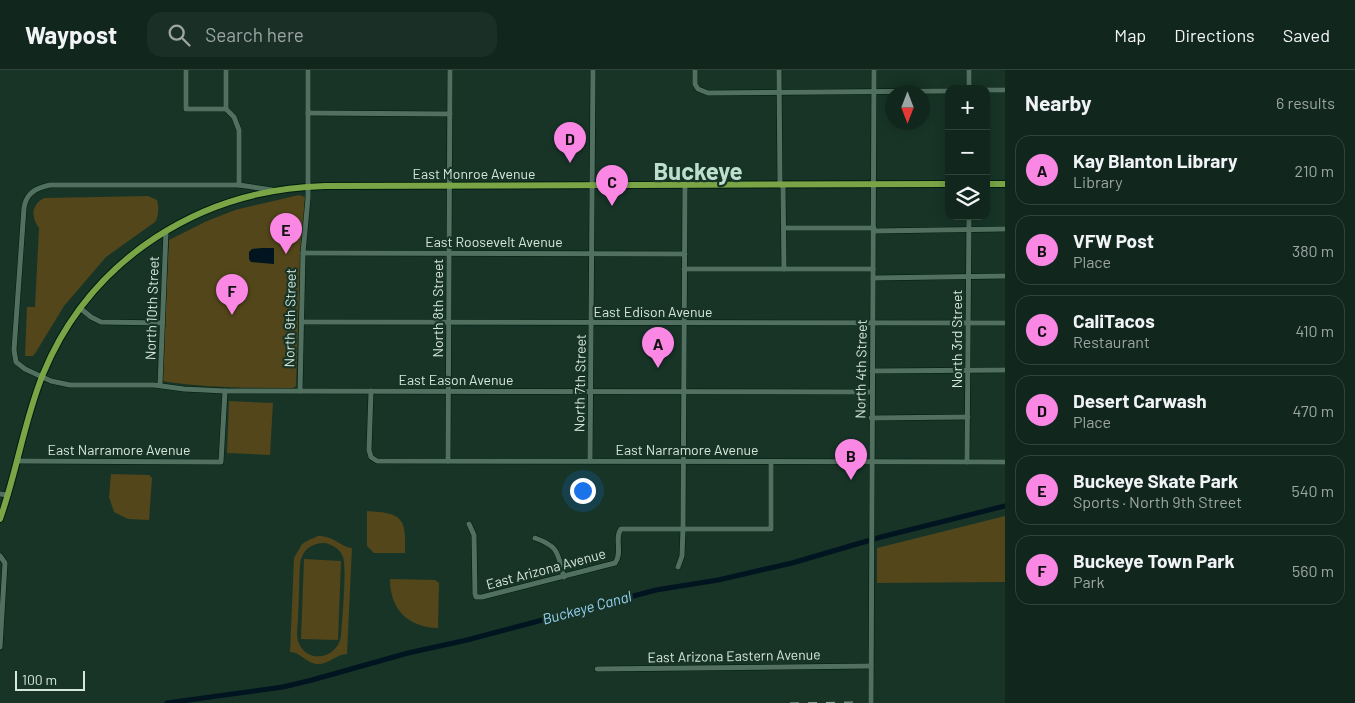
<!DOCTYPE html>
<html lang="en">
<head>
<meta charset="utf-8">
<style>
	body { margin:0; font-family:Barlow,sans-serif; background:#1a2f26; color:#f1f3f6 }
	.controls { position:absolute; right:15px; top:15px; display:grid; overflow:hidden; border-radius:10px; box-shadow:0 2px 12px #0003 }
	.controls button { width:45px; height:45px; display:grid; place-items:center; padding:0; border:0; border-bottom:1px solid #30443b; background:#11271d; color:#f1f3f6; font:25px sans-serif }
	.compass { position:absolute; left:885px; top:15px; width:45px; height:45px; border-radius:50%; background:#11271d; box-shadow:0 2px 12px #0003; rotate:180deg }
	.scale { position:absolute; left:15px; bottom:12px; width:70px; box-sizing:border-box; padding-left:5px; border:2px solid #d5e6dd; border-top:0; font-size:14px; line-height:18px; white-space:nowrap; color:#d5e6dd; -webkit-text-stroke:4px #173427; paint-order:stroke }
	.you { position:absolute; left:582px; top:420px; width:18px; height:18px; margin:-12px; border:4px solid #fff; border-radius:50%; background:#1a73e8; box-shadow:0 0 0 8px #1a73e833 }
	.badge { display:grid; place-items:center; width:32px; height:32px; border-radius:50%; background:#fb87e5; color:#111; font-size:16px; font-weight:700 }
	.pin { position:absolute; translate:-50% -41px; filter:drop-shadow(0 1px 2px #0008) }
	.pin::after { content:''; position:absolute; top:26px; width:18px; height:15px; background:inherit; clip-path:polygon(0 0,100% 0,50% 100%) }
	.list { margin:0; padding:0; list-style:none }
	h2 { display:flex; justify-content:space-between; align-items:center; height:65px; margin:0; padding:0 20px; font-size:21px }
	h2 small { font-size:16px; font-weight:400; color:#9ca5a4 }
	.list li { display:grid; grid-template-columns:32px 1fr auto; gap:15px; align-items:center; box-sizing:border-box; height:70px; margin:0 10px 10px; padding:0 10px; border:1px solid #30443b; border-radius:15px }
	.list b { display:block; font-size:19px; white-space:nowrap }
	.list p { margin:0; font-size:16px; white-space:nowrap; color:#9ca5a4 }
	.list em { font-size:16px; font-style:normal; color:#9ca5a4 }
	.icon { flex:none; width:28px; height:28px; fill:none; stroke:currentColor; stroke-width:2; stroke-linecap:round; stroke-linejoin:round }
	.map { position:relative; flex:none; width:1005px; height:633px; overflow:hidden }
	header { display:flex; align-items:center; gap:30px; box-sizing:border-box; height:70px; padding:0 25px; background:#11271d; border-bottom:1px solid #30443b }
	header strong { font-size:24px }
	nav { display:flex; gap:28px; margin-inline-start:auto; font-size:18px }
	.search { width:350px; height:45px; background:#1a2f26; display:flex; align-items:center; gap:12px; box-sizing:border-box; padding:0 18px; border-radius:15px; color:#9ca5a4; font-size:19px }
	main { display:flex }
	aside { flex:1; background:#11271d }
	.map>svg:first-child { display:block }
	.green { fill:#52461a; fill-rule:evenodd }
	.water { fill:#001520 }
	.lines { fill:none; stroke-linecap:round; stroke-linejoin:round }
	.canal { stroke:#001520; stroke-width:5 }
	.minor-casing { stroke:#001b0f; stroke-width:6 }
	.major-casing { stroke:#001b0f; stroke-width:8 }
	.minor { stroke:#517060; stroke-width:5 }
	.major { stroke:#79a546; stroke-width:6 }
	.rail { stroke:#9eb2a8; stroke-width:1; stroke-dasharray:9 9; stroke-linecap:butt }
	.labels { text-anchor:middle; stroke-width:4.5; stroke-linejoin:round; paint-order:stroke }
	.street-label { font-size:14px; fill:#d5e6dd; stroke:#173427 }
	.water-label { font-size:15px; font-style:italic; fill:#97d3f3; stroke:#173427 }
	.town-label { font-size:24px; font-weight:bold; fill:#bcdecc; stroke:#173427 }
</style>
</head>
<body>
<header>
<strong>Waypost</strong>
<div class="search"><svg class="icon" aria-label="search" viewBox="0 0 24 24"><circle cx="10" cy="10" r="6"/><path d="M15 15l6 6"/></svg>Search here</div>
<nav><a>Map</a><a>Directions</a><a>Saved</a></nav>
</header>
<main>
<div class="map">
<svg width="1005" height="633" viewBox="0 0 1005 633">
	<rect width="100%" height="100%" fill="#173427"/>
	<!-- green -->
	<g class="green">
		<path d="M299,125L305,127L304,152L301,172L296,316L293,318C249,318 206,318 162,311L169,170L207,151L235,140Z"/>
		<path d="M148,126L157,130C159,136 159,146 155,152L106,187L64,236L36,282L33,286H25L27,237H35L39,158C31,147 31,135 44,128Z"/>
		<path d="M229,331L273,333L270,385L227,383Z"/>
		<path d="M111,404L149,405L152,408L149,450L128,449L114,442L109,427Z"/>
		<path d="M367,441C403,443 406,448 405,483H374L367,476Z"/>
		<path d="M1005,446V512L877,513V478Z"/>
		<path d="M318,466C335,466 340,477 352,478L347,584C336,584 329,595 316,594C305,592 300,582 290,582L294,488L302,474L309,470ZM325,473C333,475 340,479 343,487C347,499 342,550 341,566C338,589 306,595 298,571C296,564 298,555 298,548C299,530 299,512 300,494C302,480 311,473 325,473Z"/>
		<path d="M304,489L341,491L338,570L301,569Z"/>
		<path d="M390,509L435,510L439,513L438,558C408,557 390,540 390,509Z"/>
	</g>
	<!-- water -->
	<path class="water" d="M262,178H274V194L251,192L249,189V182L252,179Z"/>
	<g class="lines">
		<!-- canal -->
		<path class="canal" d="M167,633L283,617L312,610L408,583L467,570L656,520L718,510L792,493L881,467L1005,436"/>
		<!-- minor casing -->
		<g class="minor-casing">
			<g id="minor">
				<path d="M186,0V39H226L234,47L239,60V115"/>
				<path d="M226,0V39"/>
				<path d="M695,0V14L698,19L708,23L949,21"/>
				<path d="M779,0L780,115"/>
				<path d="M969,19V0"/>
				<path d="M986,20H1005"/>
				<path d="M308,43L450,44"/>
				<path d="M783,115L784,199"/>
				<path d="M272,120L239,115H50C36,118 26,123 24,138L14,280L16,292L25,299L51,311L70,315H154L184,319L225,321L872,322"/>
				<path d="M784,158H874"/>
				<path d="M874,161L1005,159"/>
				<path d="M303,183L685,184"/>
				<path d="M684,199H873"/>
				<path d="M873,208L1005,206"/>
				<path d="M80,238L91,247L101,252L163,253"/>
				<path d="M302,252L1005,253"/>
				<path d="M872,301L1005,300"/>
				<path d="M160,315L166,161"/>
				<path d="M300,321L303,183L308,128V0"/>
				<path d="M371,321L369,380L371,387L377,391L1005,392"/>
				<path d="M871,348L968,347"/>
				<path d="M17,391L221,392L225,321"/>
				<path d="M448,391L450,0"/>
				<path d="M590,391L593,0"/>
				<path d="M967,392L969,146"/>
				<path d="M0,424L8,425"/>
				<path d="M469,454L474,465L475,524L476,527H482L615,493C623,484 614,467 621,459H771V392"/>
				<path d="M535,468C560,477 557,483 564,507"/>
				<path d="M0,486L5,493L0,577"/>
				<path d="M678,497L682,486L683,459L685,115"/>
				<path d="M597,599L871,596"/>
				<path d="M871,633L874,0"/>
			</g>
		</g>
		<!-- major casing -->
		<g class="major-casing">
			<g id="major">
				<path d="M986,114H1005"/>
				<path d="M0,449C17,401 24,351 43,304C91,188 201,119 325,116L949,114"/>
			</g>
		</g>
		<!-- minor -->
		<use href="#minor" class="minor"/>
		<!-- major -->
		<use href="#major" class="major"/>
		<!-- rail -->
		<path class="rail" d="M790,633L858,632"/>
	</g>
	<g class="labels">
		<!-- street labels -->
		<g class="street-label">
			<text x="474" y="109">East Monroe Avenue</text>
			<text x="494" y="177">East Roosevelt Avenue</text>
			<text transform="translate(152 238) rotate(-88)" y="5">North 10th Street</text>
			<text transform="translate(438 238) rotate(-90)" y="5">North 8th Street</text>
			<text x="653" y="247">East Edison Avenue</text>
			<text transform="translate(290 248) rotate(-89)" y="5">North 9th Street</text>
			<text transform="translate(957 269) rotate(-90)" y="5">North 3rd Street</text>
			<text transform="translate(861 299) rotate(-89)" y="5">North 4th Street</text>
			<text x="456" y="315">East Eason Avenue</text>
			<text transform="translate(580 313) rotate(-89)" y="5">North 7th Street</text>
			<text x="119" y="385">East Narramore Avenue</text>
			<text x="687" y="385">East Narramore Avenue</text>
			<text transform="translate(546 499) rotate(-15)" y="5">East Arizona Avenue</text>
			<text transform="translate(734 586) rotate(-1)" y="5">East Arizona Eastern Avenue</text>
		</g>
		<!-- water labels -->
		<g class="water-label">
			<text transform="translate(587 538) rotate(-15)" y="5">Buckeye Canal</text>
		</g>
		<!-- town labels -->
		<g class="town-label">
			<text x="698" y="110">Buckeye</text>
		</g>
	</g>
</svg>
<div class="controls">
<button>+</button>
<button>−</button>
<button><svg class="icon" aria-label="layers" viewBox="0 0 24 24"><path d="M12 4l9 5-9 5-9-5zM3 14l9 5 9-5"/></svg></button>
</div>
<svg class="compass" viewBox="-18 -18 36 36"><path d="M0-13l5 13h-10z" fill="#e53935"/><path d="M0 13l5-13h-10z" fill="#9ca5a4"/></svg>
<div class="scale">100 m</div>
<div class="you"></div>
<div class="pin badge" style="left:658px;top:298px">A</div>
<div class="pin badge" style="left:851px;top:410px">B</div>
<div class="pin badge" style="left:612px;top:136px">C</div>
<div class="pin badge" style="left:570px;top:93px">D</div>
<div class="pin badge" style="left:286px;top:184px">E</div>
<div class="pin badge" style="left:232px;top:245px">F</div>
</div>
<aside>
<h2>Nearby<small>6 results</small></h2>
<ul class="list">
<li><span class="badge">A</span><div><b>Kay Blanton Library</b><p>Library</p></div><em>210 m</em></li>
<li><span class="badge">B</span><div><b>VFW Post</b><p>Place</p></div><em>380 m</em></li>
<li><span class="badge">C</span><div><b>CaliTacos</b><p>Restaurant</p></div><em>410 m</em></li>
<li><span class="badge">D</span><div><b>Desert Carwash</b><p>Place</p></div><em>470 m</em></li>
<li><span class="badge">E</span><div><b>Buckeye Skate Park</b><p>Sports · North 9th Street</p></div><em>540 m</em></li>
<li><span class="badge">F</span><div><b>Buckeye Town Park</b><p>Park</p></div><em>560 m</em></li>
</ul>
</aside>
</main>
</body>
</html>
